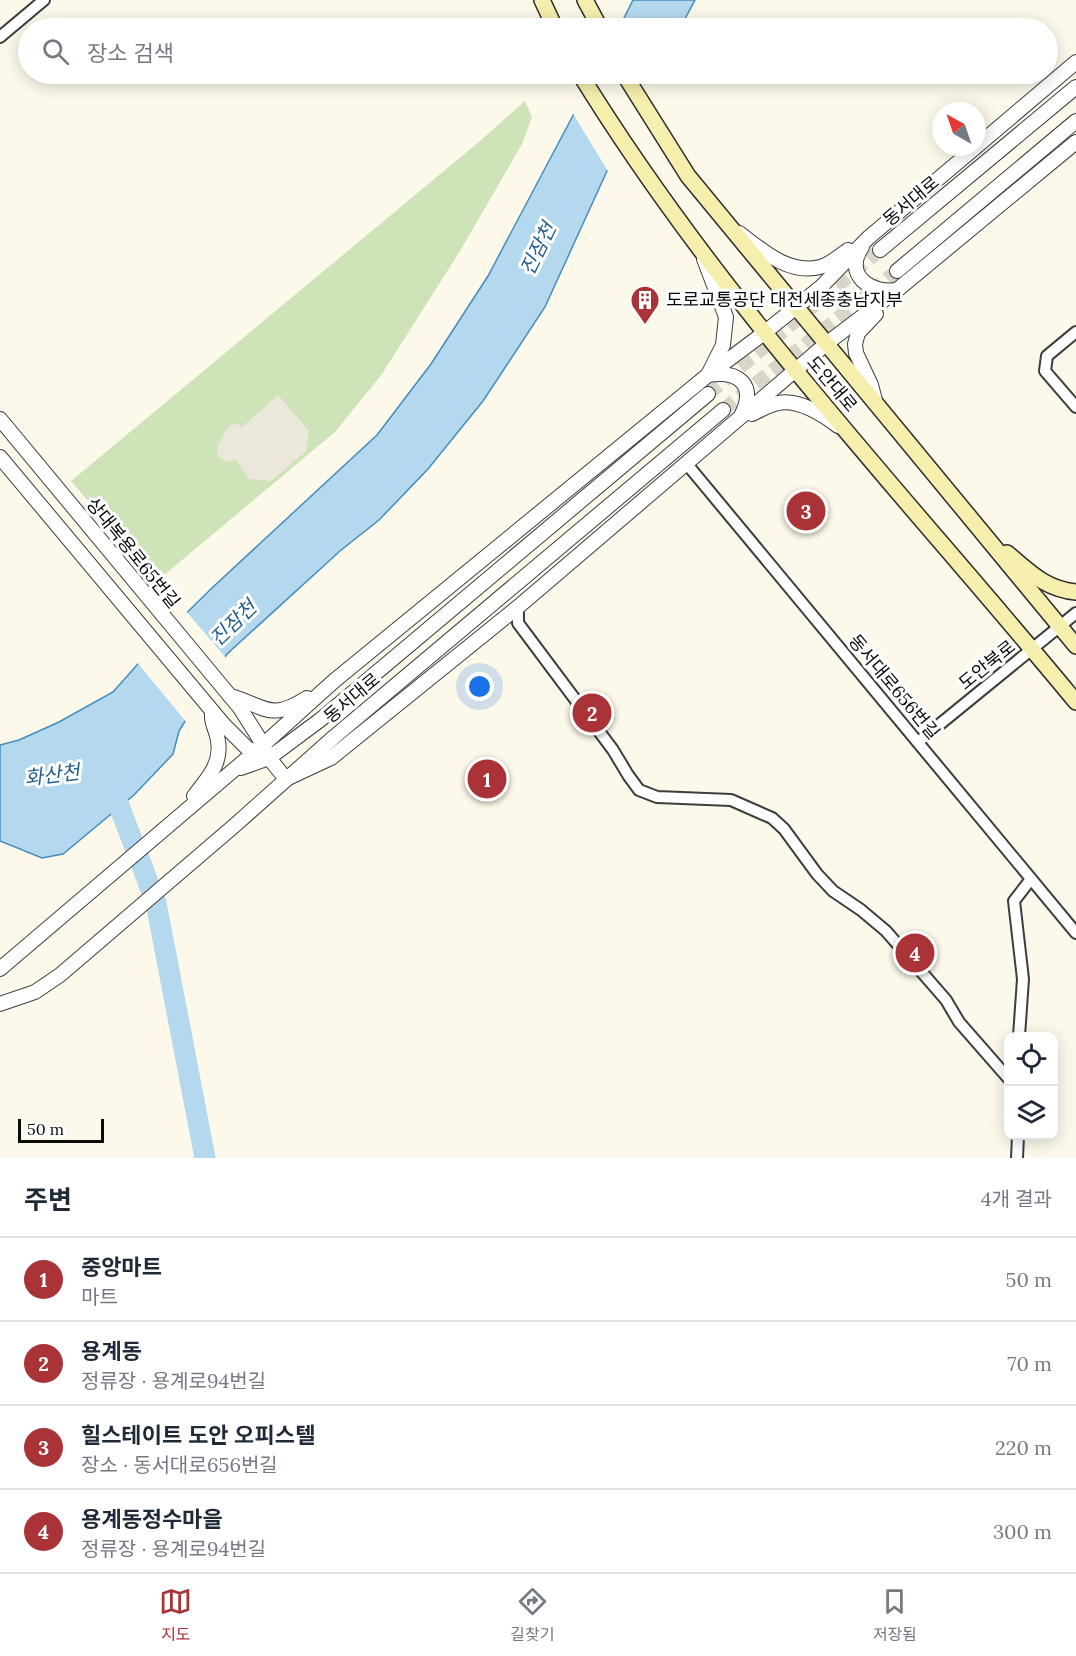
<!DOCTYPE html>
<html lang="ko">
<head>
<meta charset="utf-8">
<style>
	body { margin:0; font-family:Lora,"Noto Sans KR",serif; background:#f6f6f7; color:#1f2937 }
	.controls { position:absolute; right:18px; bottom:18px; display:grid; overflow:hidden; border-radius:12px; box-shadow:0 3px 15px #0003 }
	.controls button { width:54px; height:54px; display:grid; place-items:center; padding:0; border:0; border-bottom:2px solid #e0e1e3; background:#fff; color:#1f2937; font:30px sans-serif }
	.compass { position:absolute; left:932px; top:102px; width:54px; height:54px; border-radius:50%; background:#fff; box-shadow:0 3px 15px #0003; rotate:320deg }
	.scale { position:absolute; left:18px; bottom:15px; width:86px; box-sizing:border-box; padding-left:6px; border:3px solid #0a0a0a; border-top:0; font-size:16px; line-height:21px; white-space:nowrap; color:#0a0a0a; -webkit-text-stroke:4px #fff; paint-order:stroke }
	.you { position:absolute; left:480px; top:687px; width:21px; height:21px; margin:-15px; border:4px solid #fff; border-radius:50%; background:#1a73e8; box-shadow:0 0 0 9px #1a73e833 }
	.badge { display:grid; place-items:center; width:39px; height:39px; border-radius:50%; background:#aa3337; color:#fff; font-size:20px; font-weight:700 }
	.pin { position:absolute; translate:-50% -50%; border:3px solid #fff; box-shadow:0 2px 6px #0006 }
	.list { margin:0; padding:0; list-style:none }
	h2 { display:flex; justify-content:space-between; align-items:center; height:78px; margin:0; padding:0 24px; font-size:26px }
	h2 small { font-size:20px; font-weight:400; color:#747a83 }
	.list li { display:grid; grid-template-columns:39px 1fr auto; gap:18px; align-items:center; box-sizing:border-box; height:84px; padding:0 24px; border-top:2px solid #e0e1e3 }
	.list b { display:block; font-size:22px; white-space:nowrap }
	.list p { margin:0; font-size:20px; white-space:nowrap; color:#747a83 }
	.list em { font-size:20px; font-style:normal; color:#747a83 }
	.icon { flex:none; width:33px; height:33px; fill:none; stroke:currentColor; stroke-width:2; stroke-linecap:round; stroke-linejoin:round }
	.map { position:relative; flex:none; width:1076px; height:1158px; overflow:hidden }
	.search { position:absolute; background:#fff; box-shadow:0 3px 15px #0003; left:18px; right:18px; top:18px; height:66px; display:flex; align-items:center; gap:15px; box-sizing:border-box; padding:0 21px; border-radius:33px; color:#747a83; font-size:22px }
	.sheet { height:414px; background:#fff }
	nav { display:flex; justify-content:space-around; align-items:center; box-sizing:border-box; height:84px; border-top:2px solid #e0e1e3; background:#fff; font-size:16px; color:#747a83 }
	nav a { display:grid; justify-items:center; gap:3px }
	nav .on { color:#aa3337 }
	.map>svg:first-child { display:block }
	.green { fill:#cee3b8 }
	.plaza { fill:#ebe7db }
	.water { fill:#b4d8ee; stroke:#448cbd; stroke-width:1.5 }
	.pier { fill:#fdf9ea }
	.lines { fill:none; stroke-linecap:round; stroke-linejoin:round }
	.river { stroke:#b4d8ee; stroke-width:21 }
	.tertiary-tunnel { stroke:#d9d5c8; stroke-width:14; stroke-dasharray:14 7; stroke-linecap:butt }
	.minor-casing { stroke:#3d3d3d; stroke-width:14 }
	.tertiary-casing { stroke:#3d3d3d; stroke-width:16 }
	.secondary-casing { stroke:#2c2c2c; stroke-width:18 }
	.minor { stroke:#fff; stroke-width:10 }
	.tertiary { stroke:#fff; stroke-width:14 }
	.secondary { stroke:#f6eeac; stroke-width:15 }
	.labels { text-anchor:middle; stroke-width:6; stroke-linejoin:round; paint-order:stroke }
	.street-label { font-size:18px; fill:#0a0a0a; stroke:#fff }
	.poi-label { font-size:18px; fill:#0a0a0a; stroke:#fff; text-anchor:start }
	.water-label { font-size:20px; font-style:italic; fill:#235e8d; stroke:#fff }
</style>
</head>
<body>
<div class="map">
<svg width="1076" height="1158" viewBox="0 0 1076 1158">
	<rect width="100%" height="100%" fill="#fdf9ea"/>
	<!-- green -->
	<path class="green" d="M525,101L532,117L522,144L460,251L382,374L335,432L163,576L142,564L71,481L480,141Z"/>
	<!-- plaza -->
	<path class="plaza" d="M278,395L309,431L306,451L271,481L249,479L236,460L226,462L217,456L218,445L230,425L238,424L242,427Z"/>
	<!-- water -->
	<g class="water">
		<path d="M633,0H695L680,28H619Z"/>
		<path d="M595,74H658L607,171L545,307L483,401L428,469L379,520L340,551L227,654L179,731L173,754L134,795L63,854L42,858L0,841V745L19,740L59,722L113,692L161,638L213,587L377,435L431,364L488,276Z"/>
	</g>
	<!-- pier -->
	<g class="pier">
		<path d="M592,74H652L657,82L609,173L572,112Z"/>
		<path d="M185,610L227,659L187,723L136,661Z"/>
	</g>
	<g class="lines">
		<!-- river -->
		<path class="river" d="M110,782L156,903L205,1158"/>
		<!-- tertiary-tunnel -->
		<g class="tertiary-tunnel">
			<path d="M708,394L880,250"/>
			<path d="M723,410L897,271"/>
		</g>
		<!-- minor casing -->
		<g class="minor-casing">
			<g id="minor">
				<path d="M0,37L44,0"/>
				<path d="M1076,332L1047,356L1045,371L1076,407"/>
				<path d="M686,463L1076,933"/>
				<path d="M518,607V623L613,750L628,775L639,790L657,797L731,800L772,818L784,829L817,874L833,891L861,910L886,931L946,1000L959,1022L1008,1078"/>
				<path d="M918,742L1076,613"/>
				<path d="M1019,1036L1023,979L1014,901L1031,879"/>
				<path d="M1017,1158L1018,1136"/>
			</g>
		</g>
		<!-- tertiary casing -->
		<g class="tertiary-casing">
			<g id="tertiary">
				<path d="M977,146L1076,62"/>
				<path d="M739,233C762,250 788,275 820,267C829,265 840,256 848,250"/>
				<path d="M862,247C843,275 871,294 897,290"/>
				<path d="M880,250L1076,87"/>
				<path d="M704,259L726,317L723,345L709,373"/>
				<path d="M897,271L1076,121"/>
				<path d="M708,375C739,370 757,385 741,416"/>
				<path d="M876,404L871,385L856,353L855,344L858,333L876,314"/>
				<path d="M752,414C760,410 769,405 778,403C799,399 822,414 838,426"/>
				<path d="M0,419L240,708L259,738L269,758L286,779"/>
				<path d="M0,457L224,725L247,748L262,755"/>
				<path d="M230,696C266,706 269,722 307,698"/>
				<path d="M241,768L269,758L320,720L708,394"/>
				<path d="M286,779L331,758L518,607L826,344L897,290L1076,142"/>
				<path d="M194,796C207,779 222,764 218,741C217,730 211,725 212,713"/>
				<path d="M0,969L263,745L334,681L708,375L764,333L821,287L868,238L976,147"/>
				<path d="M0,1004L35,992L60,975L234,826L334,737L723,410"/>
			</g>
		</g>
		<!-- secondary casing -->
		<g class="secondary-casing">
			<g id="secondary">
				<path d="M542,0L555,28"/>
				<path d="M585,0L600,28"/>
				<path d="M580,74C720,302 906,496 1076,702"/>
				<path d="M624,74L688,176L1076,646"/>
				<path d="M1007,553C1030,572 1045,589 1076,592"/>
			</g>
		</g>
		<!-- minor -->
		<use href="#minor" class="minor"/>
		<!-- tertiary -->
		<use href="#tertiary" class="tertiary"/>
		<!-- secondary -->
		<use href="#secondary" class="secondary"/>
	</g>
	<!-- icons -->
	<defs>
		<g id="building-pin" transform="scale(1.5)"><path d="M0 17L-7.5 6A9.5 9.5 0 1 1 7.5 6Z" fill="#aa3337" stroke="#fff"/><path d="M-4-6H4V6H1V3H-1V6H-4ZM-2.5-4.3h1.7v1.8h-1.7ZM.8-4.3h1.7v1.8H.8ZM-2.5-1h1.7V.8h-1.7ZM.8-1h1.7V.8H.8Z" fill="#fff"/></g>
	</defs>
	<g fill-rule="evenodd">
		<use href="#building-pin" x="645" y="300"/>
	</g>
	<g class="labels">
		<!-- street labels -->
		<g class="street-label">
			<text transform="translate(911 201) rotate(-40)" y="6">동서대로</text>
			<text transform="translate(832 384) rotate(50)" y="6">도안대로</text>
			<text transform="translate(133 553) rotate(51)" y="6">상대복용로65번길</text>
			<text transform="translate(987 665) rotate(-39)" y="6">도안북로</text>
			<text transform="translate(894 687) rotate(50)" y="6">동서대로656번길</text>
			<text transform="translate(352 698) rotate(-40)" y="6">동서대로</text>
		</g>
		<!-- poi labels -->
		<g class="poi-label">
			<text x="666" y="306">도로교통공단 대전세종충남지부</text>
		</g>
		<!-- water labels -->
		<g class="water-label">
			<text transform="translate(538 249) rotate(-64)" y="7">진잠천</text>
			<text transform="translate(233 623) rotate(-44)" y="7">진잠천</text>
			<text transform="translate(52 775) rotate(-7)" y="7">화산천</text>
		</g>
	</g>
</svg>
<div class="controls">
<button><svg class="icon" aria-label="locate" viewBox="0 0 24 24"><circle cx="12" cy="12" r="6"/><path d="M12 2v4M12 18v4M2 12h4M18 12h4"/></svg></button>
<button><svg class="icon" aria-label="layers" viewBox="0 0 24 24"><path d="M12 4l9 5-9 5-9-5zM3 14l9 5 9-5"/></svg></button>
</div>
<svg class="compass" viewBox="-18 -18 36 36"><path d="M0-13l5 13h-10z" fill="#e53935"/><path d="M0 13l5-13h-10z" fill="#747a83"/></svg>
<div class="scale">50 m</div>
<div class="you"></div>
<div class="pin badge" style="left:487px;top:779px">1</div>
<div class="pin badge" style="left:592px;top:713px">2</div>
<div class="pin badge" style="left:806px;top:511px">3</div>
<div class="pin badge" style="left:915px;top:953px">4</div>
<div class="search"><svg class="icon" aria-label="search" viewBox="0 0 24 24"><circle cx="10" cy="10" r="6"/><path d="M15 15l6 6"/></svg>장소 검색</div>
</div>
<section class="sheet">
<h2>주변<small>4개 결과</small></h2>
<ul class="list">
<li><span class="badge">1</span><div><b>중앙마트</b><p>마트</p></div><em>50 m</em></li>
<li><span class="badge">2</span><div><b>용계동</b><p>정류장 · 용계로94번길</p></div><em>70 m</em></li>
<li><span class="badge">3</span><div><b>힐스테이트 도안 오피스텔</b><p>장소 · 동서대로656번길</p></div><em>220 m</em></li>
<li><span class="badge">4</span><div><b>용계동정수마을</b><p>정류장 · 용계로94번길</p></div><em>300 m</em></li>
</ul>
</section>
<nav>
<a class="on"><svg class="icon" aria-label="map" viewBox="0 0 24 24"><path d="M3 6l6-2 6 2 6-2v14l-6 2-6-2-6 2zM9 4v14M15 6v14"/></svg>지도</a>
<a><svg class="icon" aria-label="directions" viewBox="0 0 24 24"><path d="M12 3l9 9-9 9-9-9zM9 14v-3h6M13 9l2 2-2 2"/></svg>길찾기</a>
<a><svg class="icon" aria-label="saved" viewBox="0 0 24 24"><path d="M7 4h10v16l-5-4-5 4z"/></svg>저장됨</a>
</nav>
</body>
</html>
